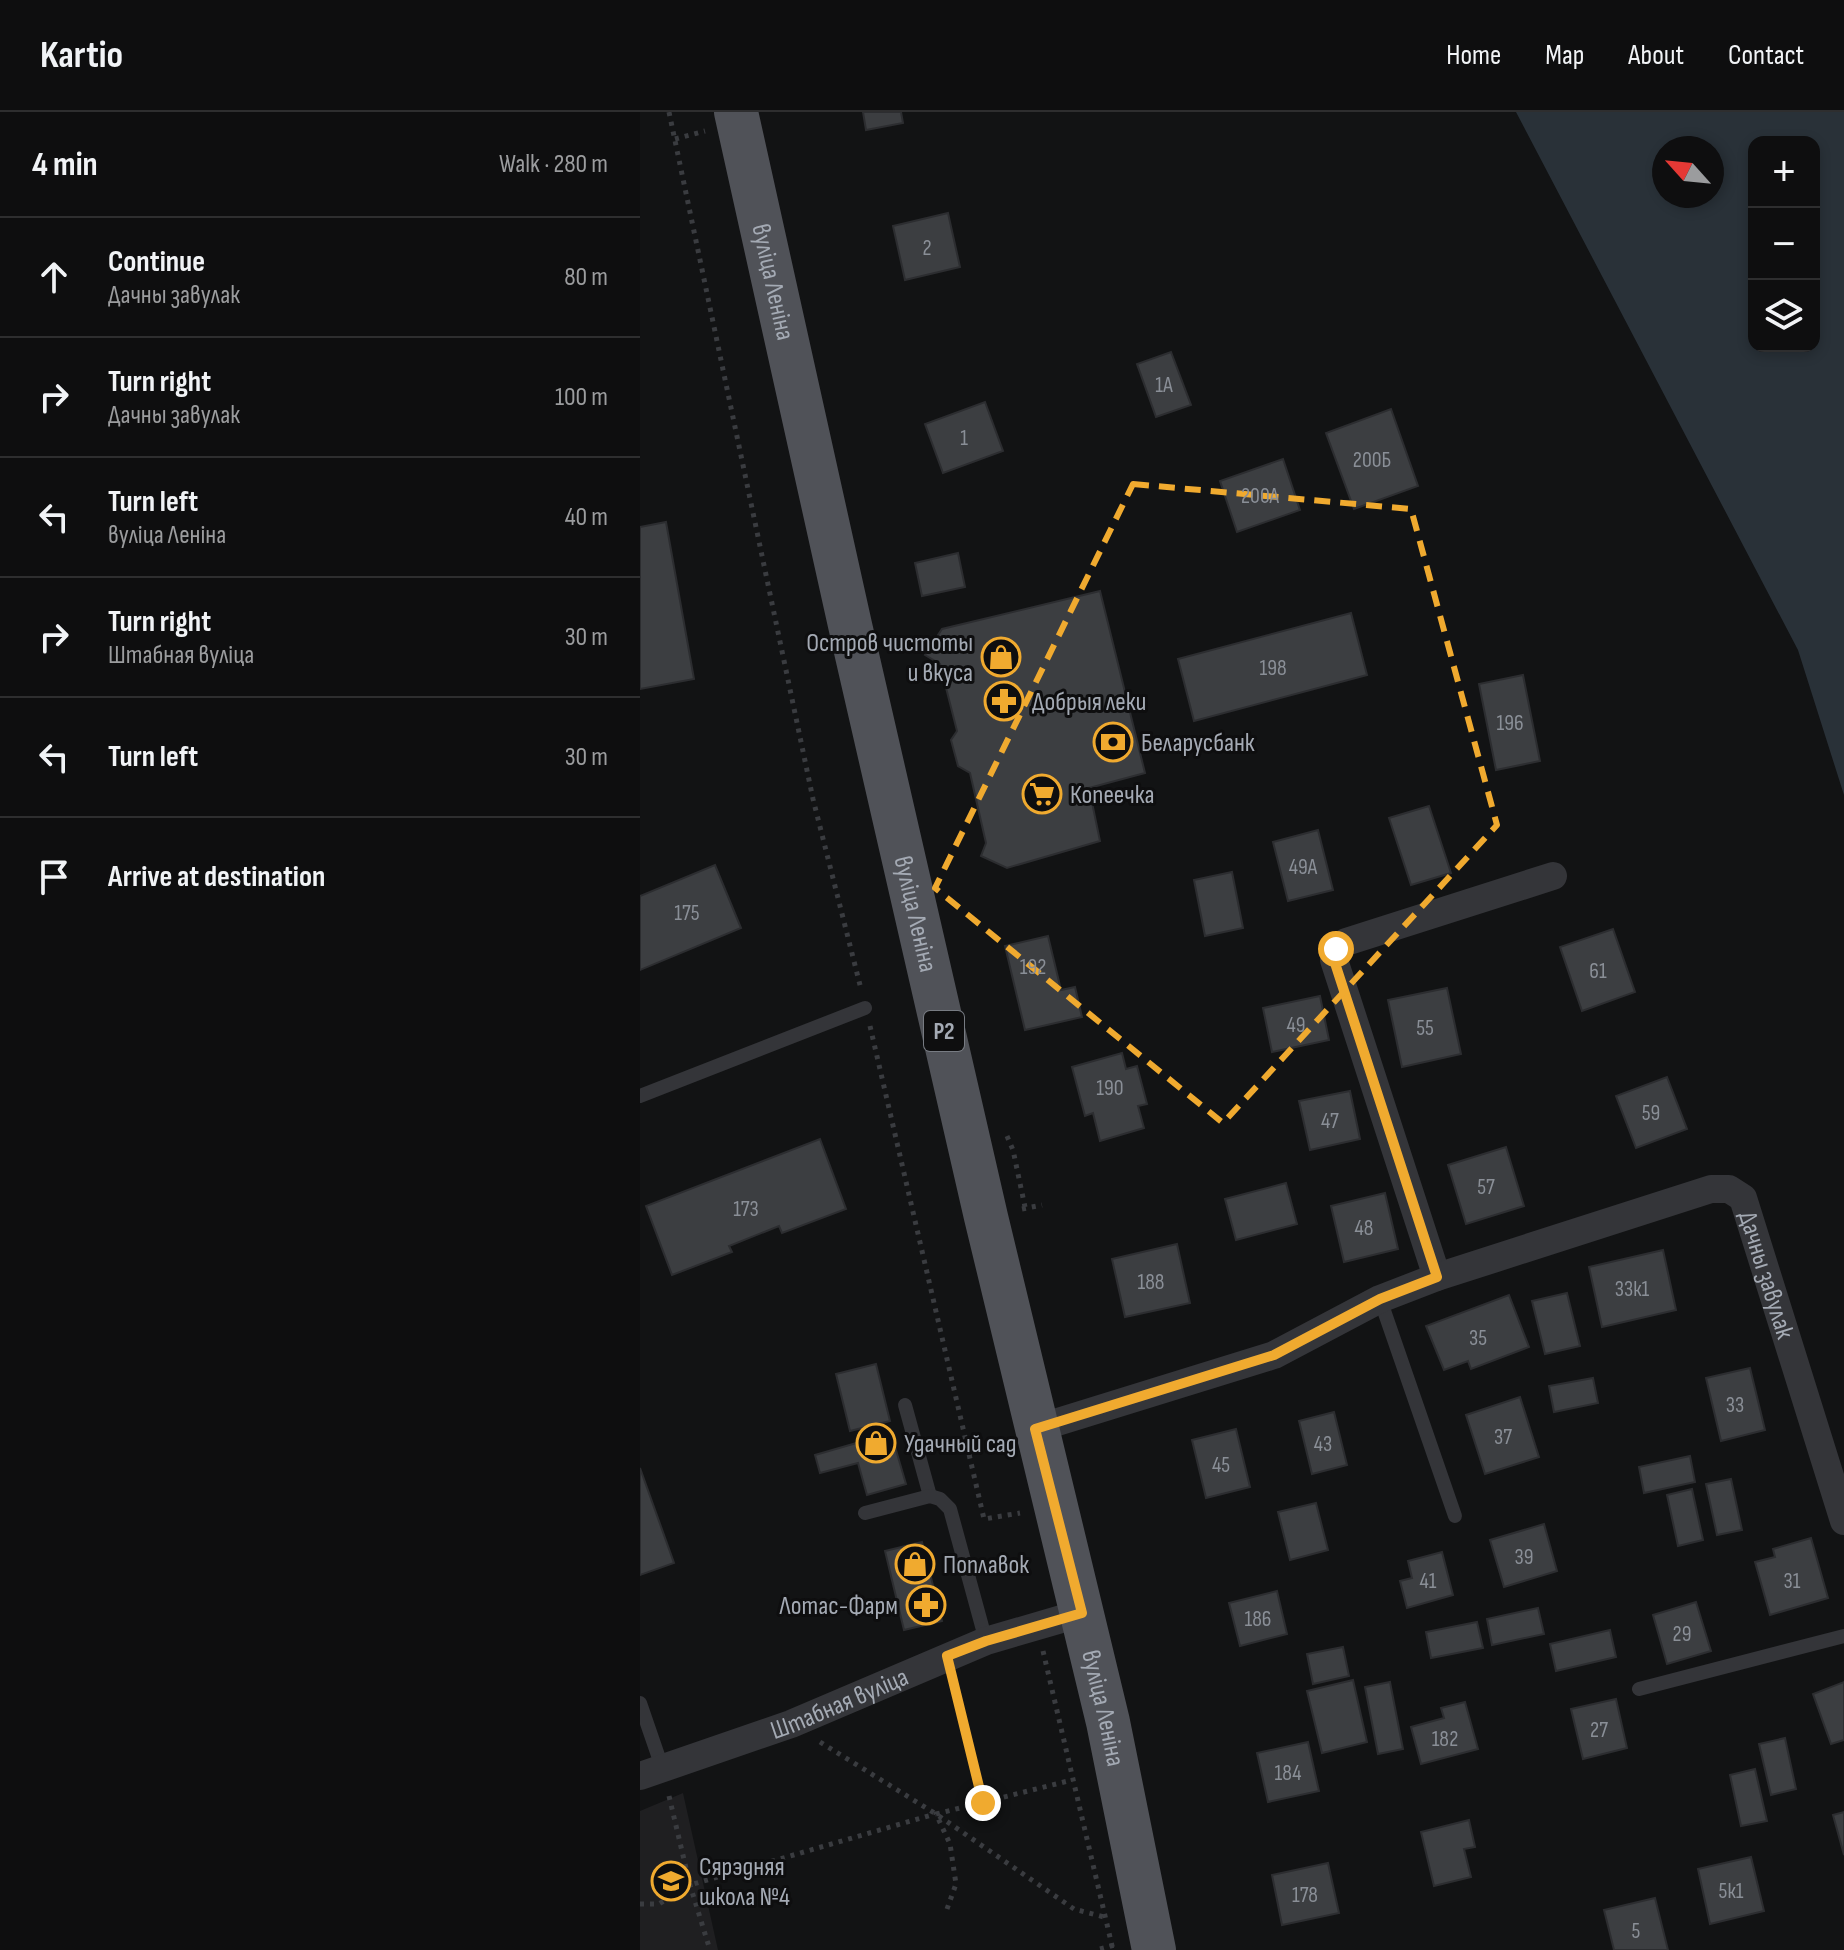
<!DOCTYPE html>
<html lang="en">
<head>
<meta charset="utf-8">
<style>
	body { margin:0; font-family:"Sofia Sans Condensed",sans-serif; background:#1c1c1d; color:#f1f3f6 }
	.controls { position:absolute; right:24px; top:24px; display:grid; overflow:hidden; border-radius:16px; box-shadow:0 4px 12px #0003 }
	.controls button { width:72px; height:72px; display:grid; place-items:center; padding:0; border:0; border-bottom:2px solid #2e2e2f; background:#0e0e0f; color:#f1f3f6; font:40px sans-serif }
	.compass { position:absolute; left:1012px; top:24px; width:72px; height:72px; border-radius:50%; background:#0e0e0f; box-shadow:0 4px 12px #0003; rotate:297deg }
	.stop { position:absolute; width:24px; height:24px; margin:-18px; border:6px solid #f0aa2f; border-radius:50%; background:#fff }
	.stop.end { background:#f0aa2f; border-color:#fff; box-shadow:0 2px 8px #0008 }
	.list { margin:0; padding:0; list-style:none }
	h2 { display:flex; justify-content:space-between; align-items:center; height:104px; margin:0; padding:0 32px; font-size:34px }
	h2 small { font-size:26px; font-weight:400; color:#9b9c9e }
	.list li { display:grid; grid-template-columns:52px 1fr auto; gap:24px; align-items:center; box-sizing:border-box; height:120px; padding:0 32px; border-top:2px solid #2e2e2f }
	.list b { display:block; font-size:30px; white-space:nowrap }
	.list p { margin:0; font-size:26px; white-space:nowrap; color:#9b9c9e }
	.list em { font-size:26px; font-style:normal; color:#9b9c9e }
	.icon { flex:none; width:44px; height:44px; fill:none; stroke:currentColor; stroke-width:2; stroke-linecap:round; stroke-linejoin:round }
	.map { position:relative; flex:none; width:1204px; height:1838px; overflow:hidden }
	header { display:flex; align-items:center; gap:48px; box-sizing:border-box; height:112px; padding:0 40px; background:#0e0e0f; border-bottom:2px solid #2e2e2f }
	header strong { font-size:38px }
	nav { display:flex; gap:44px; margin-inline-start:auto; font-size:28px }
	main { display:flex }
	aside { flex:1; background:#0e0e0f }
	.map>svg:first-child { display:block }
	.built { fill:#1f1f21 }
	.water { fill:#293138; fill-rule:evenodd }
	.building { fill:#3c3e41; stroke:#2c2d30; stroke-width:2 }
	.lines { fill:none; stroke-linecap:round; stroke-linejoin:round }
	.path { stroke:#3a3c40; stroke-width:5; stroke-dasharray:4 6; stroke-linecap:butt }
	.service { stroke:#343539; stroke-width:14 }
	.minor { stroke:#343539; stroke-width:28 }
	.primary { stroke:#505258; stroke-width:44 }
	.route { stroke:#f0aa2f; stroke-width:10 }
	.marked { fill:none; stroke:#f0aa2f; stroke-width:6; stroke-dasharray:16 10; stroke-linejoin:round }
	.labels { text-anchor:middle; stroke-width:6; stroke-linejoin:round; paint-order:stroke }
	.number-label { font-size:22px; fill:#8a8f97 }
	.shield { fill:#0e0e0f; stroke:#777b82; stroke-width:2 }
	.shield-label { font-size:24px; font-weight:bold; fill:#a4aab4 }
	.street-label { font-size:26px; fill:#a4aab4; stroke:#0e0e0f }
	.poi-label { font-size:26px; fill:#a4aab4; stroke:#0e0e0f; text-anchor:start }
</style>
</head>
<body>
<header>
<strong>Kartio</strong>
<nav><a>Home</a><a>Map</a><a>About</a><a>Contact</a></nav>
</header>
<main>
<aside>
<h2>4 min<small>Walk · 280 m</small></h2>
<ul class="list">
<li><svg class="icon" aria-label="ahead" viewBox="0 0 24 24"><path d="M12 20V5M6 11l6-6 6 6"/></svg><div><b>Continue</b><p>Дачны завулак</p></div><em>80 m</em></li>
<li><svg class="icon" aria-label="right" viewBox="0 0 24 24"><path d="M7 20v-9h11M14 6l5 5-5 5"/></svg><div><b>Turn right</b><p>Дачны завулак</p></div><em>100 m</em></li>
<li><svg class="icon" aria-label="left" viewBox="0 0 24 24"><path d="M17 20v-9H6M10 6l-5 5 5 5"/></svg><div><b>Turn left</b><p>вуліца Леніна</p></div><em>40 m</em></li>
<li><svg class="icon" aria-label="right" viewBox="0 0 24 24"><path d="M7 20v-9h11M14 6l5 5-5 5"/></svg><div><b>Turn right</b><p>Штабная вуліца</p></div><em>30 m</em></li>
<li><svg class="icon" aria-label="left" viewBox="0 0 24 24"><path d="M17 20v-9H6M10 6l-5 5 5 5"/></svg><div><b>Turn left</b></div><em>30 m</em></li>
<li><svg class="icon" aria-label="arrive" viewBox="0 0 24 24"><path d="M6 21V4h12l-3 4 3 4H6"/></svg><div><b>Arrive at destination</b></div></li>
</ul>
</aside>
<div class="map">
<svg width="1204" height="1838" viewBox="0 0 1204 1838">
	<rect width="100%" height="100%" fill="#121314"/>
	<!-- built -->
	<path class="built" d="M43,1681L78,1838H0V1699Z"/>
	<!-- water -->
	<path class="water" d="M876,0H1204V683L1158,538ZM1114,30H1174V234H1114ZM1024,36H1072V84H1024Z"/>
	<!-- building -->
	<g class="building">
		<path d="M223,0H261L263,11L226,18Z"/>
		<path d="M308,101L320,155L265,168L253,114Z"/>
		<path d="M531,240L551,293L516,305L497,252Z"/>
		<path d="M345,290L363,339L303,361L285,312Z"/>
		<path d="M751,297L778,374L714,397L686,321Z"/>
		<path d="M643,347L660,398L597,420L580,369Z"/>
		<path d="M26,410L54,567L0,577V415Z"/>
		<path d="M318,441L325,475L282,484L275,451Z"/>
		<path d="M460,479L505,661L449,676L460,729L367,756L341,744L346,731L330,661L318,654L311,628L317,619L300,552L285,543L302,517Z"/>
		<path d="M711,501L727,563L554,609L538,547Z"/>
		<path d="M883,563L900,649L856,658L839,572Z"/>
		<path d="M789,694L811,761L771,773L749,706Z"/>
		<path d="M678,718L693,778L648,789L633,730Z"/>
		<path d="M75,753L101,816L0,858V784Z"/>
		<path d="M592,760L603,816L565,824L554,768Z"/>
		<path d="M973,817L995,880L942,899L920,835Z"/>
		<path d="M408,824L421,878L435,875L442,905L385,918L365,834Z"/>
		<path d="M807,876L821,942L762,955L748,888Z"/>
		<path d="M680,884L689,928L632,940L623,896Z"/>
		<path d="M482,941L486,957L497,954L507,992L498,994L504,1016L460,1029L453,1001L445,1004L432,955Z"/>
		<path d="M1027,965L1047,1017L996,1036L976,984Z"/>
		<path d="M710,979L720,1027L670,1038L659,989Z"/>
		<path d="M180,1027L206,1097L142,1121L139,1114L89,1134L92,1140L32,1163L6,1094Z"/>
		<path d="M866,1035L884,1094L826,1112L808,1053Z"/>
		<path d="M646,1071L657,1112L596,1128L585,1087Z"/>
		<path d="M745,1081L758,1137L704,1150L691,1094Z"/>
		<path d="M537,1132L550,1191L485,1205L472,1147Z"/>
		<path d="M1023,1138L1036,1198L962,1215L949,1155Z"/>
		<path d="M927,1181L940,1234L905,1242L892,1189Z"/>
		<path d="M869,1183L889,1235L831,1257L828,1249L804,1258L786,1214Z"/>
		<path d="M236,1252L250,1309L210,1319L196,1262Z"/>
		<path d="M1110,1256L1125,1318L1081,1329L1066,1266Z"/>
		<path d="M953,1266L958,1291L914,1300L909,1274Z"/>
		<path d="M880,1285L899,1345L845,1362L826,1303Z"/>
		<path d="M694,1300L707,1353L672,1362L659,1309Z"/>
		<path d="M596,1317L610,1375L566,1386L552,1328Z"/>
		<path d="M251,1321L266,1372L227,1383L218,1351L180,1361L175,1343Z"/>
		<path d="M1050,1344L1055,1370L1004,1381L999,1355Z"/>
		<path d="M0,1356L34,1451L0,1463Z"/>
		<path d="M1091,1367L1102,1418L1077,1423L1066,1372Z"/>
		<path d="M1052,1377L1063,1428L1038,1434L1027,1383Z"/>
		<path d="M676,1391L688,1438L650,1448L638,1400Z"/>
		<path d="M904,1412L917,1459L864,1475L850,1428Z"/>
		<path d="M1171,1426L1188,1486L1130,1503L1115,1450L1135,1445L1133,1437Z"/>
		<path d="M282,1430L302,1509L264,1518L245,1439Z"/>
		<path d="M802,1440L813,1483L767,1496L760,1469L772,1466L768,1449Z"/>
		<path d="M637,1479L647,1522L600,1534L589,1491Z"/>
		<path d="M1056,1490L1071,1539L1027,1552L1013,1503Z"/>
		<path d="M898,1496L904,1522L852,1533L847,1507Z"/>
		<path d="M837,1510L843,1536L791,1546L786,1520Z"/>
		<path d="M970,1518L976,1545L916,1559L910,1532Z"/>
		<path d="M703,1535L709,1564L673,1572L667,1542Z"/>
		<path d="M713,1568L727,1630L682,1641L667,1579Z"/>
		<path d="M750,1570L763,1637L738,1642L725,1575Z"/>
		<path d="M1204,1570V1628L1191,1632L1173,1582Z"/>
		<path d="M976,1587L987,1636L943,1647L931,1597Z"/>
		<path d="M825,1590L838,1637L781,1652L771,1615L804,1606L801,1596Z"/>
		<path d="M1145,1626L1156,1677L1131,1683L1119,1632Z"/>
		<path d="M668,1630L679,1679L628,1690L617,1641Z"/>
		<path d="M1115,1657L1127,1709L1101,1714L1090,1663Z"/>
		<path d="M1204,1700V1743L1193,1703Z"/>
		<path d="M829,1708L835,1735L824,1737L831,1765L794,1774L781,1720Z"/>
		<path d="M1111,1745L1124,1799L1070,1812L1058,1757Z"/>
		<path d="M688,1751L699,1801L642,1813L632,1763Z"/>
		<path d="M1015,1786L1028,1838H974L964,1798Z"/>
	</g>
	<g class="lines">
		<!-- path -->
		<g class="path">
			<path d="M29,0L173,687L221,877"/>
			<path d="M35,27L65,19"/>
			<path d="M230,914L344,1407L380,1401"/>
			<path d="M367,1024L373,1038L385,1095"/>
			<path d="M382,1097L402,1093"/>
			<path d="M403,1539L473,1838"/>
			<path d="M314,1572L343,1691"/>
			<path d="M180,1630L296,1702L434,1797L464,1805"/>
			<path d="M29,1684L50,1773L70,1838"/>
			<path d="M0,1792H19L50,1773L295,1702"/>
			<path d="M307,1797L316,1772L310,1732L296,1702L432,1668"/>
			<path d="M460,1837L475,1833"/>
		</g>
		<!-- service -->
		<g class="service">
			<path d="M0,984L225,896"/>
			<path d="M740,1187L815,1404"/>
			<path d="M265,1293L290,1384"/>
			<path d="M225,1401L290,1384L300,1387L310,1397L346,1529"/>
			<path d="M999,1577L1204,1524"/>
			<path d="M0,1591L22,1655"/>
		</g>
		<!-- minor -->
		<g class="minor">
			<path d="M797,1165L694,848L696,837L706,830L913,764"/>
			<path id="s1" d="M395,1317L634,1243L740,1187L797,1165L1071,1077H1089L1103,1086L1204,1409"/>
			<path id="s2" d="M0,1664L151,1612L346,1529L442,1501"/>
		</g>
		<!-- primary -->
		<path class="primary" id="s3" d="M96,0L210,513L346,1105L468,1610L514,1838"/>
	</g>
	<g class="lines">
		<!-- route -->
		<path class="route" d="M343,1691L307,1544L346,1529L442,1501L395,1317L634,1243L740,1187L797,1165L694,848L696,837"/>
	</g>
	<!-- marked area -->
	<path class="marked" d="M493,372L771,397L857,713L583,1011L295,776Z"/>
	<!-- icons -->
	<defs>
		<g id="shop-ring" transform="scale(2)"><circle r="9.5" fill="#0e0e0f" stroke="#f0aa2f" stroke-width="1.5"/><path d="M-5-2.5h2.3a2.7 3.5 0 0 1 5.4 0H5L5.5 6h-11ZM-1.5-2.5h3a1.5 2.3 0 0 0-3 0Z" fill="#f0aa2f"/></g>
		<g id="pharmacy-ring" transform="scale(2)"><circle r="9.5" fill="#0e0e0f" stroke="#f0aa2f" stroke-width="1.5"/><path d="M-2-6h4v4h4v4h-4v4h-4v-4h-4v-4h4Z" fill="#f0aa2f"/></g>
		<g id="bank-ring" transform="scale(2)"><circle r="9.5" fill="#0e0e0f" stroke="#f0aa2f" stroke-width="1.5"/><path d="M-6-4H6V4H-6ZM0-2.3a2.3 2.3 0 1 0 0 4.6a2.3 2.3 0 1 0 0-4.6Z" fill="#f0aa2f"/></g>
		<g id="supermarket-ring" transform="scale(2)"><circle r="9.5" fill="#0e0e0f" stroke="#f0aa2f" stroke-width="1.5"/><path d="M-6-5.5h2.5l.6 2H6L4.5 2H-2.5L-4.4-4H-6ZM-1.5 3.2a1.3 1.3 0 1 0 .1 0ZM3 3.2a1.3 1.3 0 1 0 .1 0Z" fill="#f0aa2f"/></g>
		<g id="school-ring" transform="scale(2)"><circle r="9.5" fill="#0e0e0f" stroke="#f0aa2f" stroke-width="1.5"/><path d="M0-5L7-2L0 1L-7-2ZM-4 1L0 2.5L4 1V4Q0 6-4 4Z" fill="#f0aa2f"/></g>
	</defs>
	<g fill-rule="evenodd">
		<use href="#shop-ring" x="361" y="545"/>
		<use href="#pharmacy-ring" x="364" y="589"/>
		<use href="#bank-ring" x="473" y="630"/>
		<use href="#supermarket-ring" x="402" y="682"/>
		<use href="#shop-ring" x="236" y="1331"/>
		<use href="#shop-ring" x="275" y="1452"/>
		<use href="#pharmacy-ring" x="286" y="1493"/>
		<use href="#school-ring" x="31" y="1769"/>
	</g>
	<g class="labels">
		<!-- number labels -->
		<g class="number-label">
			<text x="287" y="143">2</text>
			<text x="524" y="280">1А</text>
			<text x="324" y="333">1</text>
			<text x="732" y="355">200Б</text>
			<text x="620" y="391">200А</text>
			<text x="633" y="563">198</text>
			<text x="870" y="618">196</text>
			<text x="663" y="762">49А</text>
			<text x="47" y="808">175</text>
			<text x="393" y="862">192</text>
			<text x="958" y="866">61</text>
			<text x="656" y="920">49</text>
			<text x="785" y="923">55</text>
			<text x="470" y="983">190</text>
			<text x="1011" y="1008">59</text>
			<text x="690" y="1016">47</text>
			<text x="846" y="1082">57</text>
			<text x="106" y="1104">173</text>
			<text x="724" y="1123">48</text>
			<text x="511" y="1177">188</text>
			<text x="992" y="1184">33к1</text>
			<text x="838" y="1233">35</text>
			<text x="1095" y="1300">33</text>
			<text x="863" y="1332">37</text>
			<text x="683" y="1339">43</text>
			<text x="581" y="1360">45</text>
			<text x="884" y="1452">39</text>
			<text x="788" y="1476">41</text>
			<text x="1152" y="1476">31</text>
			<text x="618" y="1514">186</text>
			<text x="1042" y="1529">29</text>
			<text x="959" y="1625">27</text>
			<text x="805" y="1634">182</text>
			<text x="648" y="1668">184</text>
			<text x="1091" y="1786">5к1</text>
			<text x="665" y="1790">178</text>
			<text x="996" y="1826">5</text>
		</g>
		<!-- shield labels -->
		<rect class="shield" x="284" y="899" width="40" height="40" rx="6"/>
		<g class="shield-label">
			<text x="304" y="927">Р2</text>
		</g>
		<!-- street labels -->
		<g class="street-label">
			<text dy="9" stroke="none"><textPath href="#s3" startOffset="174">вуліца Леніна</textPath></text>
			<text dy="9" stroke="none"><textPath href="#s3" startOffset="822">вуліца Леніна</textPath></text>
			<text dy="9" stroke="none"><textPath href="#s1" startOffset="834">Дачны завулак</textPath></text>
			<text dy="9" stroke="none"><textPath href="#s2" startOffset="212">Штабная вуліца</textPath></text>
			<text dy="9" stroke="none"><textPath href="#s3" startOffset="1638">вуліца Леніна</textPath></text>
		</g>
		<!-- poi labels -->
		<g class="poi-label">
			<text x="333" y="539" text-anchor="end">Остров чистоты<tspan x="333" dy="30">и вкуса</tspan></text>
			<text x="392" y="598">Добрыя леки</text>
			<text x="501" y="639">Беларусбанк</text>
			<text x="430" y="691">Копеечка</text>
			<text x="264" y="1340">Удачный сад</text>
			<text x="303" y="1461">Поплавок</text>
			<text x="258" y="1502" text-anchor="end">Лотас-Фарм</text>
			<text x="59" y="1763">Сярэдняя<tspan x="59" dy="30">школа №4</tspan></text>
		</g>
	</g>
</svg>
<div class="controls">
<button>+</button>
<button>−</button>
<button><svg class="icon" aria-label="layers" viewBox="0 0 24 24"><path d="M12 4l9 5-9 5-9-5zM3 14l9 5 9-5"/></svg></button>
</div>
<svg class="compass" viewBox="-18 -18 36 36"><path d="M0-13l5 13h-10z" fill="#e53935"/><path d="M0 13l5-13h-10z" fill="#9b9c9e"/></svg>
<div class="stop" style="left:696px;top:837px"></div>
<div class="stop end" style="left:343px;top:1691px"></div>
</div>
</main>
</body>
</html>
